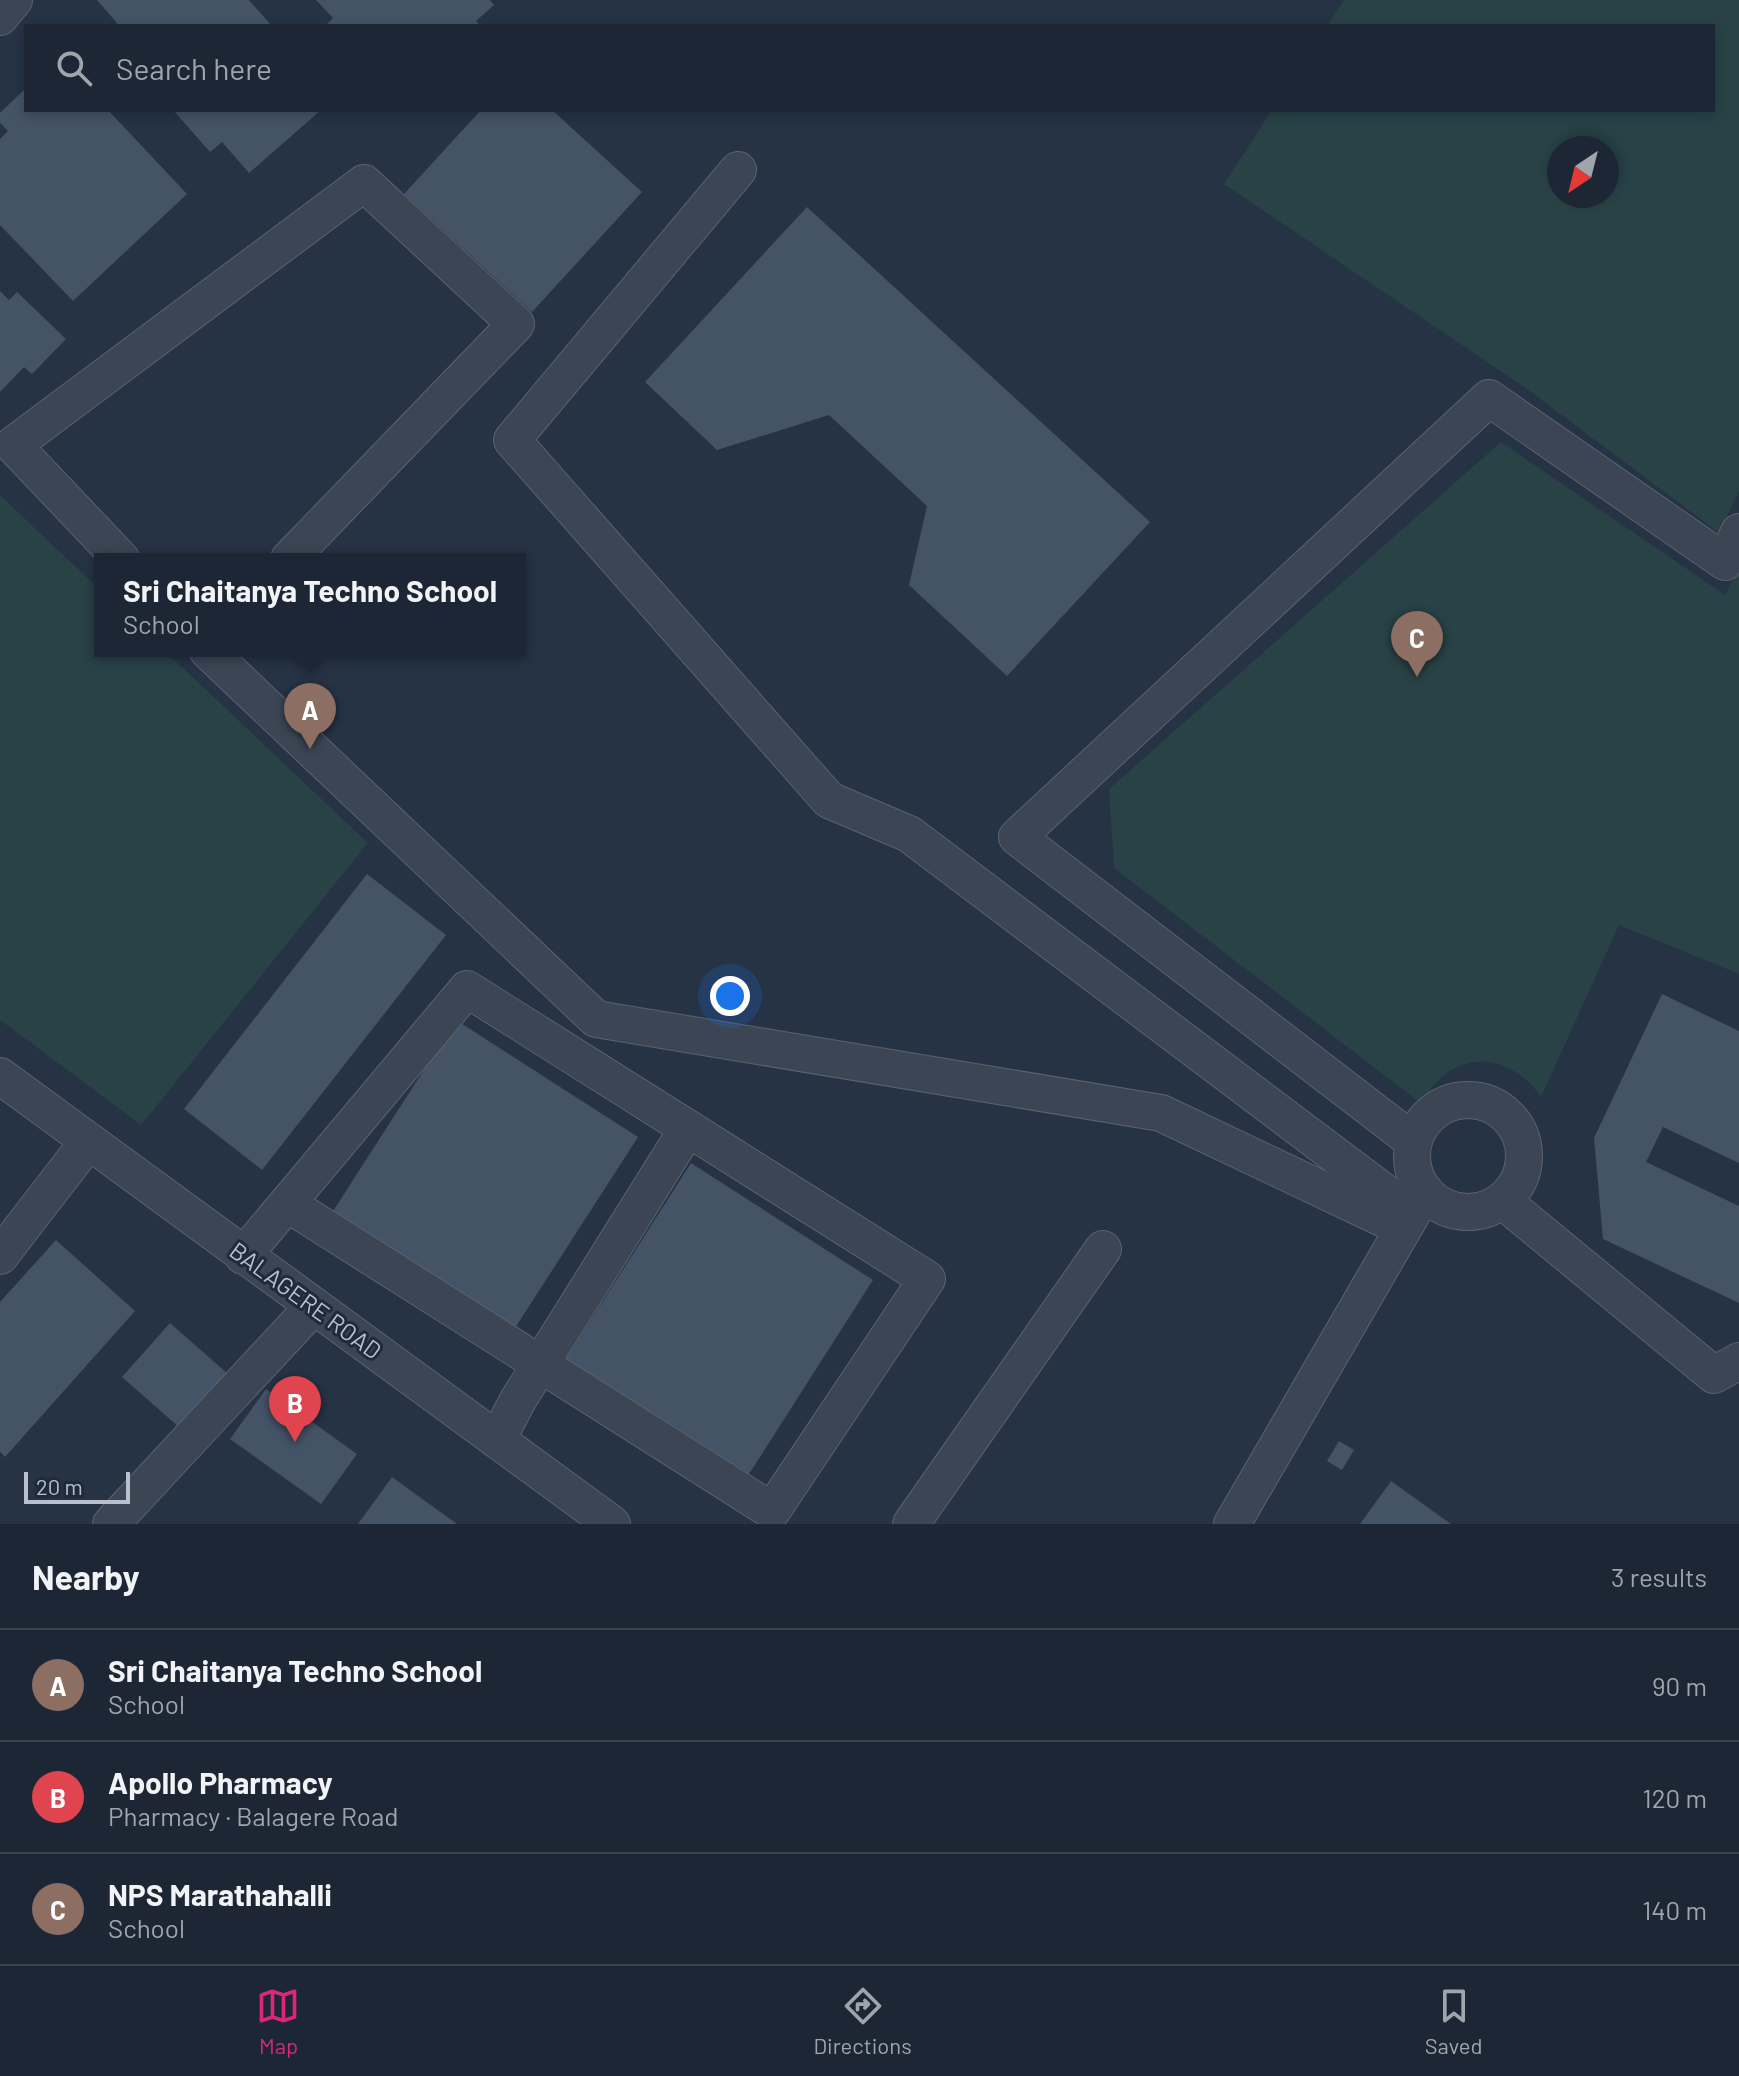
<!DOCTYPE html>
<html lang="en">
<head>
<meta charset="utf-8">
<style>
	body { margin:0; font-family:Barlow,sans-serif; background:#252e3c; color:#f1f3f6 }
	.compass { position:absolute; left:1547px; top:136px; width:72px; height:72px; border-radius:50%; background:#1c2634; box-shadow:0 4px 12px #0003; rotate:215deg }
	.scale { position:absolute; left:24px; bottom:20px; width:106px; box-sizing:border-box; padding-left:8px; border:4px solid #b8c0ce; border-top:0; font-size:22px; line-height:28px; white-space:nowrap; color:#b8c0ce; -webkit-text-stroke:6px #1f2a3a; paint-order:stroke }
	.you { position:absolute; left:730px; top:996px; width:28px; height:28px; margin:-20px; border:6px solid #fff; border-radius:50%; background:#1a73e8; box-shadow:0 0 0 12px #1a73e833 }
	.badge { display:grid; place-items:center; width:52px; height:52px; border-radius:50%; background:#db2777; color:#fff; font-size:26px; font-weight:700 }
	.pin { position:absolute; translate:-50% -66px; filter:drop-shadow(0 2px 4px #0008) }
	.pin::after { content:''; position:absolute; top:42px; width:28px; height:24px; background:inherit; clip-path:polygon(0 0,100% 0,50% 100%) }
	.popup { position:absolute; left:94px; top:553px; width:432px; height:104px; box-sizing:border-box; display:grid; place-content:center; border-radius:0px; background:#1c2634; filter:drop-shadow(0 2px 6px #0005); font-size:26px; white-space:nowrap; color:#a0a5ac }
	.popup b { font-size:30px; color:#f1f3f6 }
	.popup::after { content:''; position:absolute; left:50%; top:100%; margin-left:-16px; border:16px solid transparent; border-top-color:#1c2634 }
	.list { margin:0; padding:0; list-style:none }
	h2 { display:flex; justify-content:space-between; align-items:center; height:104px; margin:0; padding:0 32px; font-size:34px }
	h2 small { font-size:26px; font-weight:400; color:#a0a5ac }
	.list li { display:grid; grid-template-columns:52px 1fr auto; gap:24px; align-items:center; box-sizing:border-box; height:112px; padding:0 32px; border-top:2px solid #3a434f }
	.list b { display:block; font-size:30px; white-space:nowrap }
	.list p { margin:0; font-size:26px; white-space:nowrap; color:#a0a5ac }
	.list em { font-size:26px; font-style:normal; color:#a0a5ac }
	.icon { flex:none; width:44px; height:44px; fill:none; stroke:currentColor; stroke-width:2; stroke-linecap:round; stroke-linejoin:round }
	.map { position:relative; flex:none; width:1739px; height:1524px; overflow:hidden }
	.search { position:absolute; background:#1c2634; box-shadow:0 4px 12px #0003; left:24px; right:24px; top:24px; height:88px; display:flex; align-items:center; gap:20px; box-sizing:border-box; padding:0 28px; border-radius:0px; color:#a0a5ac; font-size:30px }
	.sheet { height:440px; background:#1c2634 }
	nav { display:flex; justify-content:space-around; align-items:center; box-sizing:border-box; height:112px; border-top:2px solid #3a434f; background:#1c2634; font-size:22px; color:#a0a5ac }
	nav a { display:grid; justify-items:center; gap:4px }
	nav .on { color:#db2777 }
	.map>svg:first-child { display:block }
	.green { fill:#284246; fill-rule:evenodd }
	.building { fill:#455367 }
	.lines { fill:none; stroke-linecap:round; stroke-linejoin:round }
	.minor-casing { stroke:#596372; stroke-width:38 }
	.minor { stroke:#3b4554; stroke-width:36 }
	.labels { text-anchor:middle; stroke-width:6; stroke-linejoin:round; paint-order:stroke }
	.street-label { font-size:24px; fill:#b8c0ce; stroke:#1f2a3a }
</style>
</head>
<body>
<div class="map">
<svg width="1739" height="1524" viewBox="0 0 1739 1524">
	<rect width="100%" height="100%" fill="#263345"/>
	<!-- green -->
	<g class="green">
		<path d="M1344,0H1739V491L1719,533L1527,389L1224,184L1272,110H1713V26H1327ZM1559,148H1607V196H1559Z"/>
		<path d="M1501,442L1725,595L1739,568V974L1619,925L1541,1097C1507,1048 1449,1049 1422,1104L1114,868L1109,789Z"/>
		<path d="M0,495L100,590V651H165L368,843L141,1125L0,1020Z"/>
	</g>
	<!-- building -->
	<g class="building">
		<path d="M97,0H249L272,26H114L117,23Z"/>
		<path d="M316,0H490L494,5L476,21L481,26H325L333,18Z"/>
		<path d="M26,88V110H108L187,194L73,301L0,225V139L8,131L0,123V113Z"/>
		<path d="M173,110H321L249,173L222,142L210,152Z"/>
		<path d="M481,110H552L642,192L532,312L404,194Z"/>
		<path d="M807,207L1150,522L1007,676L909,585L927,506L829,415L717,450L645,382Z"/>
		<path d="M0,291L9,300L17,292L66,339L32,374L24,367L0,392Z"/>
		<path d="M367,874L446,935L262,1170L184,1109Z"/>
		<path d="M1662,994L1739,1031V1163L1663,1127L1646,1162L1739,1206V1303L1603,1239L1594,1138Z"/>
		<path d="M456,1020L638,1137L508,1339L326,1222Z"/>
		<path d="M691,1163L873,1280L744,1482L562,1365Z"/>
		<path d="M56,1240L135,1311L5,1457L0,1452V1302Z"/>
		<path d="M170,1323L228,1374L180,1428L122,1377Z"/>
		<path d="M266,1389L357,1454L321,1504L230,1439Z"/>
		<path d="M1339,1441L1354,1450L1342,1470L1327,1461Z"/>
		<path d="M392,1477L457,1524H358Z"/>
		<path d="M1391,1481L1451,1524H1360Z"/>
	</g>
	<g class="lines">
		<!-- minor casing -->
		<g class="minor-casing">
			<g id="minor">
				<path d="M0,17L14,0"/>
				<path d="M738,170L512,440L829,800L909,834L1412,1213"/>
				<path d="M121,559L13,445L364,183L516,324L289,559"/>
				<path d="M208,651L596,1019L1161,1113L1403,1228"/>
				<path d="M0,1076L612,1524"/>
				<circle cx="1468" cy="1156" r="56"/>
				<path d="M1413,1141L1017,837L1489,398L1725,562L1739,532"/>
				<path d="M1503,1201L1714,1375L1739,1361"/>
				<path d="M0,1256L88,1142"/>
				<path d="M243,1256L467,989L927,1279L772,1511L288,1204"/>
				<path d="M497,1440L518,1400L688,1128"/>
				<path d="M111,1524L313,1307"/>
				<path d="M911,1524L1103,1249"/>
				<path d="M1232,1524L1416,1207"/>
			</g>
		</g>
		<!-- minor -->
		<use href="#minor" class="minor"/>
	</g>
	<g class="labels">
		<!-- street labels -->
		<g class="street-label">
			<text transform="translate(305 1301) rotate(36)" y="8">BALAGERE ROAD</text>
		</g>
	</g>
</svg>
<svg class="compass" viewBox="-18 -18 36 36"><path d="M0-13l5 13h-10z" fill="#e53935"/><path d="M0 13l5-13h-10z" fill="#a0a5ac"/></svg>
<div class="scale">20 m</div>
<div class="you"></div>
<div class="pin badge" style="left:310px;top:749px;background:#8d6e63">A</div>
<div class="popup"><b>Sri Chaitanya Techno School</b>School</div>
<div class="pin badge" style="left:295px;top:1442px;background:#e0444e">B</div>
<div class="pin badge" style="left:1417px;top:677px;background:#8d6e63">C</div>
<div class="search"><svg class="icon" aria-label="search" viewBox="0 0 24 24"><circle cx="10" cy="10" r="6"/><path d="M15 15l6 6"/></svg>Search here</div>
</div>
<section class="sheet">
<h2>Nearby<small>3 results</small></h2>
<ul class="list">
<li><span class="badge" style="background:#8d6e63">A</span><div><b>Sri Chaitanya Techno School</b><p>School</p></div><em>90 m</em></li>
<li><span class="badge" style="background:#e0444e">B</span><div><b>Apollo Pharmacy</b><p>Pharmacy · Balagere Road</p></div><em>120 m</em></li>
<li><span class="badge" style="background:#8d6e63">C</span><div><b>NPS Marathahalli</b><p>School</p></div><em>140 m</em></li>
</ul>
</section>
<nav>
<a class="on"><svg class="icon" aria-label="map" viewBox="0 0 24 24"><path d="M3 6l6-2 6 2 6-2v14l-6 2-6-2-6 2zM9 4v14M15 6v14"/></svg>Map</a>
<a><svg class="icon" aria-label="directions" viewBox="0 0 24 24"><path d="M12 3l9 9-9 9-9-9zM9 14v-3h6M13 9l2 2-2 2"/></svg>Directions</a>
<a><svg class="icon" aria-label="saved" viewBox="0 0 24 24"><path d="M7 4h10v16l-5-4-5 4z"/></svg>Saved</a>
</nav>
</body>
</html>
